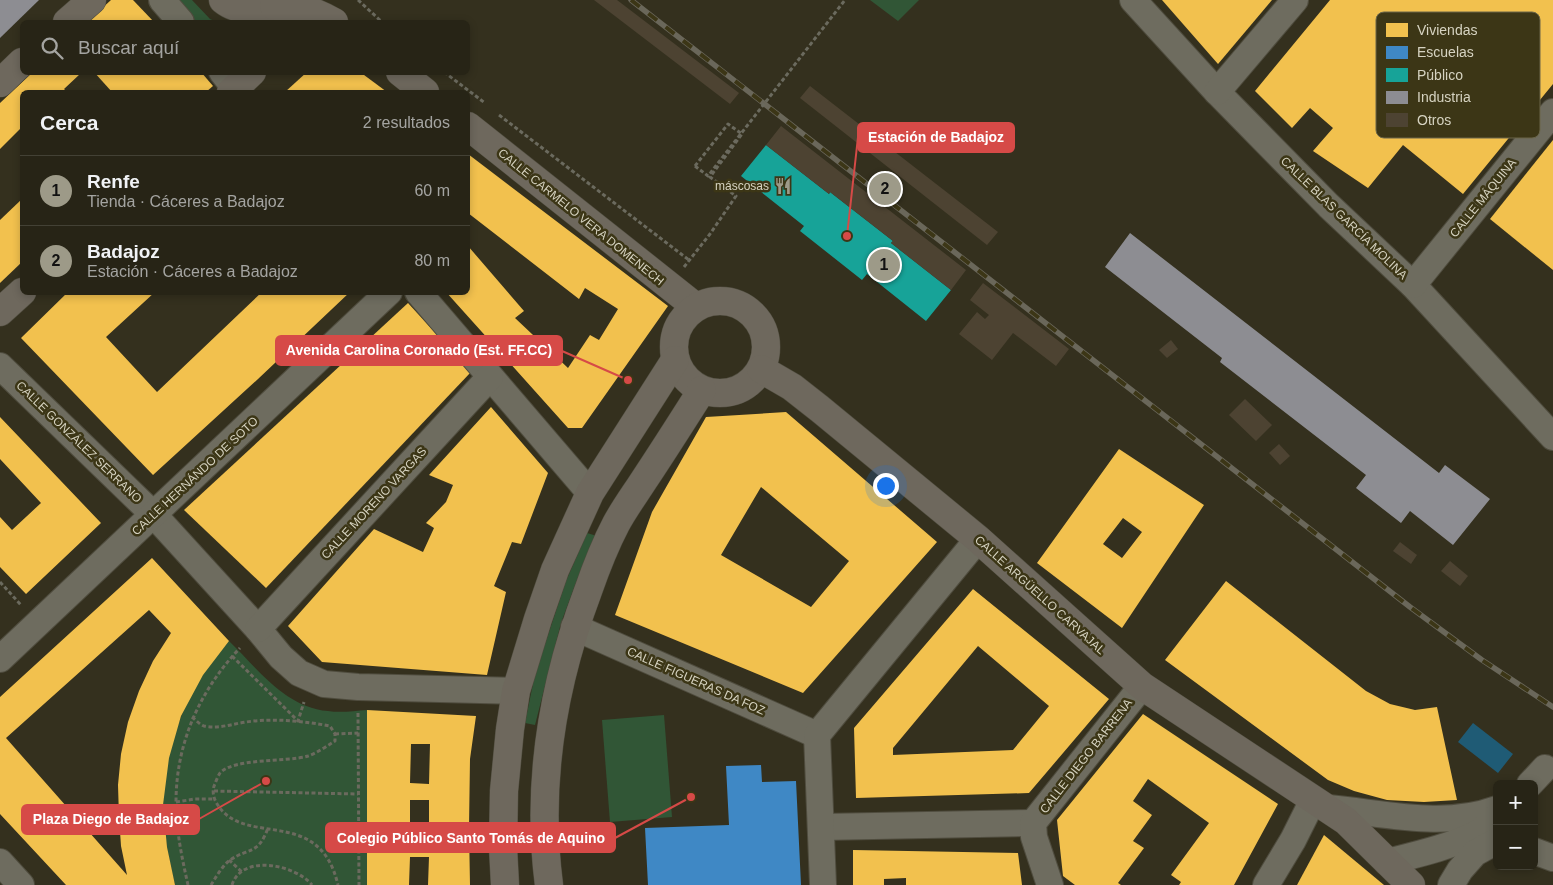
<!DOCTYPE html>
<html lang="es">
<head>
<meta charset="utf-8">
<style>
	body { margin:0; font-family:Helvetica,sans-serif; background:#333023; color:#f1f3f6 }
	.controls { position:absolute; right:15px; bottom:15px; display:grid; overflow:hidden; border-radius:8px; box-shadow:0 2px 8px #0003 }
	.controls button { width:45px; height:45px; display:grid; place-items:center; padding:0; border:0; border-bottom:1px solid #434135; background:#272416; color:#f1f3f6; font:25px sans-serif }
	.you { position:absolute; left:885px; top:485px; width:18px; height:18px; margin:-12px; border:4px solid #fff; border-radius:50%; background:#1a73e8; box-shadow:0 0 0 8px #1a73e833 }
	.badge { display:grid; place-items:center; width:32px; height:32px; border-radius:50%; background:#9d9a88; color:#111; font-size:16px; font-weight:700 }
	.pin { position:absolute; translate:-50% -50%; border:2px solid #fff; box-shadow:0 1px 5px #0006 }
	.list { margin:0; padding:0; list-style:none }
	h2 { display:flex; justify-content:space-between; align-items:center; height:65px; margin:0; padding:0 20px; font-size:21px }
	h2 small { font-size:16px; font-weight:400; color:#a4a4a1 }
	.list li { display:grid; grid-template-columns:32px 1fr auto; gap:15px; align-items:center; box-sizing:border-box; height:70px; padding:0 20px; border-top:1px solid #434135 }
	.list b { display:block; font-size:19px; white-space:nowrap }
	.list p { margin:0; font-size:16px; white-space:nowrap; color:#a4a4a1 }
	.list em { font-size:16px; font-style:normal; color:#a4a4a1 }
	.icon { flex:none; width:28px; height:28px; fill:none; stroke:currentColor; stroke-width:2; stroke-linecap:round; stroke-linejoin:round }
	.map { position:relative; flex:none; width:1553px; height:885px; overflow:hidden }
	.search { position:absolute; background:#272416; box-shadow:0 2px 8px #0003; left:20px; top:20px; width:450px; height:55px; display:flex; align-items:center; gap:12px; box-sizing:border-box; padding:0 18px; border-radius:8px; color:#a4a4a1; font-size:19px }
	.panel { position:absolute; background:#272416; box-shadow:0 2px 8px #0003; left:20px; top:90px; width:450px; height:205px; border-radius:8px }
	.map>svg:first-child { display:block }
	.green { fill:#315636 }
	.water { fill:#1f5b75 }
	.homes { fill:#f2c14e; fill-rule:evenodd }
	.schools { fill:#3f88c5 }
	.public { fill:#17a398 }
	.industry { fill:#8d8d92 }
	.building { fill:#4d4332 }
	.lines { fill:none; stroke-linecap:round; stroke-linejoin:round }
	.minor-casing { stroke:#4f4c3e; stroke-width:28 }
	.secondary-casing { stroke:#4f4c3e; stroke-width:29 }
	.path { stroke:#6b6a5e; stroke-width:3; stroke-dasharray:4 2.5; stroke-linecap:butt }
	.minor { stroke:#6e6c5f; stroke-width:26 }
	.secondary { stroke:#6e685d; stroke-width:28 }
	.rail-casing { stroke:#6a675a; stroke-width:5.5 }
	.rail { stroke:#3c3616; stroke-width:4; stroke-dasharray:11; stroke-linecap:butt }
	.path-bridge { stroke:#6b6a5e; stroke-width:3; stroke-dasharray:4 2.5; stroke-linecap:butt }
	.labels { text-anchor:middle; stroke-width:5; stroke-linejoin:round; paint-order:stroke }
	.poi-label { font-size:12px; fill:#d6d3c1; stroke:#3c3616; text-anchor:end }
	.street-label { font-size:12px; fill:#d6d3c1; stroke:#3c3616 }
	.key { fill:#3c3616; stroke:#6a6549; stroke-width:1 }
	.key-label { font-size:14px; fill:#d6d3c1 }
	.leader { fill:none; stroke:#d64a47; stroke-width:2 }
	.callout-dot { fill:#d64a47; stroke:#3c3616; stroke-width:2 }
	.callout { fill:#d64a47; stroke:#d64a47; stroke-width:2 }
	.callout-label { font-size:14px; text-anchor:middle; font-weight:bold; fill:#fff }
</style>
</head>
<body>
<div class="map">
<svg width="1553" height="885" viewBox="0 0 1553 885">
	<rect width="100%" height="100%" fill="#34301e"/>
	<!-- green -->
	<g class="green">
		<path d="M177,0H192L210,19L217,22H196Z"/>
		<path d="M870,0H919L898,21Z"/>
		<path d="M587,533L597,536L578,577L561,623L535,725L525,723L535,674L566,581Z"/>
		<path d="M229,641C258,669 285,707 328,711C340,713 354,711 367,710V885H175C169,859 163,832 163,805C163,762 179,710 203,674C211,663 220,652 229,641Z"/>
		<path d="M664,715L672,817L610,822L602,720Z"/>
	</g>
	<!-- water -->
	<path class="water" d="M1473,723L1513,754L1498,773L1458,742Z"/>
	<!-- homes -->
	<g class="homes">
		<path d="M111,0H133L154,22H87Z"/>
		<path d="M1162,0H1272L1218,64Z"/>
		<path d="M1330,0H1553V84L1463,194L1403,145L1368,188L1313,151L1333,128L1310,108L1292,128L1255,91Z"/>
		<path d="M33,72L86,74H80L64,89L67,92H22V127L0,149V103Z"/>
		<path d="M94,72H201L213,86L206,92H112Z"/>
		<path d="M307,72H360L387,92H285Z"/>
		<path d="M1553,140V270L1490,219Z"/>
		<path d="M468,154L668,306L582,428H568L446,292H468V246L524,311L515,318L568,368L590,335L599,340L618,309L585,288L579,299L468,213Z"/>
		<path d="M22,199V262L0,283V220Z"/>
		<path d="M68,292H155L106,337L157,392L262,292H350L258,379L153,475L21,338Z"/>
		<path d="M408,303L471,372L266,588L184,510Z"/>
		<path d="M491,407L548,473L521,544L512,542L494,586L506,592L487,675L322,662L288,626L374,529L423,552L434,528L426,523L446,502L453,485L429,475Z"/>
		<path d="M786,412L937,542L803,693L615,615L652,512L706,417ZM761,487L849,561L811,607L721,555Z"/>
		<path d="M0,417L101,523L26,594L0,567V517L12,530L41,503L0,459Z"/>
		<path d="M1119,449L1204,505L1122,628L1037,563ZM1123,518L1142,532L1122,558L1103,544Z"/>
		<path d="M152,558L229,641L203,675L181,716L169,758L163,805L167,847L175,885H66L0,814V697ZM149,610L171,633L153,661L139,691L128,722L121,754L118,785L119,817L121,846L127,875L6,738Z"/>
		<path d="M1226,581L1366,691L1390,704L1415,710L1437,707L1457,800L1424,802L1387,800L1354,791L1328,780L1165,660Z"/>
		<path d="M973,589L1109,699L1029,793L856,798L854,728ZM978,646L1049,706L1013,750L893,755V748Z"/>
		<path d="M367,710L476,716L470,759L469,829L470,885H428L429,857H410L409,885H367ZM411,744H430L429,784L410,783ZM410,800H429V839H410Z"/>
		<path d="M1143,714L1278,804L1234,885H1179L1181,882L1171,875L1209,823L1148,779L1133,801L1152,815L1133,841L1144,848L1118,883L1121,885H1075L1063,876L1057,820Z"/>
		<path d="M1324,835L1384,885H1297Z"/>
		<path d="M853,850L1018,853L1022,885H906V878L884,879V885H853Z"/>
	</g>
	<!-- schools -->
	<path class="schools" d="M761,765L762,782L796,781L801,885H648L645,828L729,825L726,766Z"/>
	<!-- public -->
	<path class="public" d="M766,145L829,194L830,192L893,241L891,243L951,290L926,321L867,274L862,280L800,231L804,226L741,176Z"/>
	<!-- industry -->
	<g class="industry">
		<path d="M0,0H39L0,38Z"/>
		<path d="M1130,233L1439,473L1445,465L1490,499L1453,545L1410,511L1401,523L1356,488L1366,475L1220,362L1222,358L1105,267Z"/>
	</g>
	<!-- building -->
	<g class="building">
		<path d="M594,0H617L739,93L730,104Z"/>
		<path d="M810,86L998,232L987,245L800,98Z"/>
		<path d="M781,126L966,270L951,290L891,243L893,241L830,192L829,194L766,145Z"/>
		<path d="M983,283L1069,349L1056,366L1013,333L992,360L959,334L977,312L985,319L989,315L970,300Z"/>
		<path d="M1171,340L1178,349L1167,358L1159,350Z"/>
		<path d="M1245,399L1272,425L1256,441L1229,415Z"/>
		<path d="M1279,444L1290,456L1280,465L1269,453Z"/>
		<path d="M1400,542L1417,555L1411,564L1393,551Z"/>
		<path d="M1450,561L1468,576L1460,586L1441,571Z"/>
	</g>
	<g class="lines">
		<!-- minor casing -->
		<g class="minor-casing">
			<g id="minor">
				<path d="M162,0L181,22"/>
				<path d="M1133,0L1217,92L1329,206L1413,285L1553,437"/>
				<path d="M222,72L238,92"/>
				<path d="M1217,92L1295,0"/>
				<path d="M1413,285L1553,112"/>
				<path d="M418,292L590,493"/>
				<path d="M0,366L154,515L258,629L281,657L299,673L324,684L358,687L516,691"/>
				<path d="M574,627L817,735"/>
				<path d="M258,629L490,377"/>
				<path d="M0,659L389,292"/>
				<path d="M1530,784L1545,768"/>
				<path d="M1328,808C1384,813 1443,829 1497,809"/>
				<path d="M822,827L1033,823"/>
				<path d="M1534,851L1553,858"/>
				<path d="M0,862L21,885"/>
				<path d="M1387,862C1415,855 1454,846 1479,832C1485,828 1491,821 1497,816"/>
				<path d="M823,885L817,735L978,539"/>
				<path d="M1050,885L1034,837L1033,823L1142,686"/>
				<path d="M1266,885L1293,840L1313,800"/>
				<path d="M1451,885L1460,870L1475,853L1497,841"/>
			</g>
		</g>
		<!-- secondary casing -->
		<g class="secondary-casing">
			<g id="secondary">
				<path d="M223,0C240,14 270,11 288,0"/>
				<path d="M274,6C298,6 313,10 334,22"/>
				<path d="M67,22L92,0"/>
				<path d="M400,72L425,92"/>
				<path d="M0,83L22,62"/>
				<path d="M231,92L252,72"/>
				<path d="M468,126L696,307"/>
				<circle cx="720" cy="347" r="46"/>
				<path d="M0,312L22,292"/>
				<path d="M761,369L792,387L820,409L978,539L1142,686L1346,821L1411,885"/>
				<path d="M505,885L503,847L504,791L510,729L516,691L538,619L555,570L590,493L675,360"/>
				<path d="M549,885C536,785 553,684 588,591C596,568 605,545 616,524C624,509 635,494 644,480C664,450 683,420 702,390"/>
			</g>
		</g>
		<!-- path -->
		<g class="path">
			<path d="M358,0L382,22"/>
			<path d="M444,72L485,103"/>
			<path d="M499,115L689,260"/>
			<path d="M684,267L710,234L736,196L710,177L742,134L728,124L695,166"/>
			<path d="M0,582L21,605"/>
			<path d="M232,656L298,721L304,702"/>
			<path d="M358,713L359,885"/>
			<path d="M192,717C196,720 200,725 204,726C219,729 232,724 246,722C274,718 303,721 330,726L335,734V741C327,746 317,753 308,756C288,762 233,758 220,773C218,776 216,781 215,784C212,789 213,797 216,802C242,850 319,803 338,885"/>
			<path d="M335,734L358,733"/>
			<path d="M214,791L358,794"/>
			<path d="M176,802L195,799H214"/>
			<path d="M229,860L242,872"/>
			<path d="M188,885C182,858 176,830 176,802C176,743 200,690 240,648"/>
			<path d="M211,885C216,877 223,865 230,860C250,847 258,855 268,828"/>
			<path d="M232,885C242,853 296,865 312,885"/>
		</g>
		<!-- minor -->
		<use href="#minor" class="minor"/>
		<!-- secondary -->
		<use href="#secondary" class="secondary"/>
		<!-- rail casing -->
		<g class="rail-casing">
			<path id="rail" d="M631,0L1410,607L1482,660L1553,707"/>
		</g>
		<!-- rail -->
		<use href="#rail" class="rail"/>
		<!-- path-bridge -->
		<path class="path-bridge" d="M695,166L708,176L845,0"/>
	</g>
	<!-- icons -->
	<defs>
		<g id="restaurant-bare" transform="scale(1.35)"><path d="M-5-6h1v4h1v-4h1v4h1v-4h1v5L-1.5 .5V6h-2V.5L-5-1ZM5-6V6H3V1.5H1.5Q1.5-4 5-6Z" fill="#9d9a88" stroke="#3c3616" stroke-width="2.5" paint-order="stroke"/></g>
	</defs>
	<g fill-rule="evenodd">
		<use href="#restaurant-bare" x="783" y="186"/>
	</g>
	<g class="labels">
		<!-- poi labels -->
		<g class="poi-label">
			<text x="769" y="190">máscosas</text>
		</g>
		<!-- street labels -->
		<g class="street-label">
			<text transform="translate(1483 198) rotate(-51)" y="4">CALLE MÁQUINA</text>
			<text transform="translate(581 217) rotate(39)" y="4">CALLE CARMELO VERA DOMENECH</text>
			<text transform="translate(1344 218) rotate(44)" y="4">CALLE BLAS GARCÍA MOLINA</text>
			<text transform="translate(79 442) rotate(44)" y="4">CALLE GONZÁLEZ SERRANO</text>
			<text transform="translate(195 476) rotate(-43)" y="4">CALLE HERNÁNDO DE SOTO</text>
			<text transform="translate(374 503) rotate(-47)" y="4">CALLE MORENO VARGAS</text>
			<text transform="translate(1040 595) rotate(42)" y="4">CALLE ARGÜELLO CARVAJAL</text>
			<text transform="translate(696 681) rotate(24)" y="4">CALLE FIGUERAS DA FOZ</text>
			<text transform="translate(1086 756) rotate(-52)" y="4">CALLE DIEGO BARRENA</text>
		</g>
	</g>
	<!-- legend -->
	<rect x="1376" y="12" width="164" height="126" rx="8" class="key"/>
	<rect x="1386" y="23" width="22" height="14" fill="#f2c14e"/>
	<rect x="1386" y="46" width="22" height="13" fill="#3f88c5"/>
	<rect x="1386" y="68" width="22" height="14" fill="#17a398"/>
	<rect x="1386" y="91" width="22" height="13" fill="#8d8d92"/>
	<rect x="1386" y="113" width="22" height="14" fill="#4d4332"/>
	<g class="key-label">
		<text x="1417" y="35">Viviendas</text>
		<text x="1417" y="57">Escuelas</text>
		<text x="1417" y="80">Público</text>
		<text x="1417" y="102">Industria</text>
		<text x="1417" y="125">Otros</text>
	</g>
	<!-- callouts -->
	<path class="leader" d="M847 236L858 137M628 380L562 351M266 781L199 819M691 797L615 838"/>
	<g class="callout-dot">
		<circle cx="847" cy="236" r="5"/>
		<circle cx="628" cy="380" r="5"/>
		<circle cx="266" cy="781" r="5"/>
		<circle cx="691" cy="797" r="5"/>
	</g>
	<g class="callout">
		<rect x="858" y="123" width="156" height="29" rx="5"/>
		<rect x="276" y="336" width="286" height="29" rx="5"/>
		<rect x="22" y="805" width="177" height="29" rx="5"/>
		<rect x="326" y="823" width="289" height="29" rx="5"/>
	</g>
	<g class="callout-label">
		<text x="936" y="142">Estación de Badajoz</text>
		<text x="419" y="355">Avenida Carolina Coronado (Est. FF.CC)</text>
		<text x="111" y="824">Plaza Diego de Badajoz</text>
		<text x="471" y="843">Colegio Público Santo Tomás de Aquino</text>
	</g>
</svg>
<div class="controls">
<button>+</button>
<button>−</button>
</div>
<div class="you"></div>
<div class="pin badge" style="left:884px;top:265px">1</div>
<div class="pin badge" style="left:885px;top:189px">2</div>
<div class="search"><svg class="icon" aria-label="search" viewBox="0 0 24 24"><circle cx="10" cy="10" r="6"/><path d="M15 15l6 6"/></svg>Buscar aquí</div>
<section class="panel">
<h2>Cerca<small>2 resultados</small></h2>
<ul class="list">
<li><span class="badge">1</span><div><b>Renfe</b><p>Tienda · Cáceres a Badajoz</p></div><em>60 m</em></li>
<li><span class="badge">2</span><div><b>Badajoz</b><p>Estación · Cáceres a Badajoz</p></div><em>80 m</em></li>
</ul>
</section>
</div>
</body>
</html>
